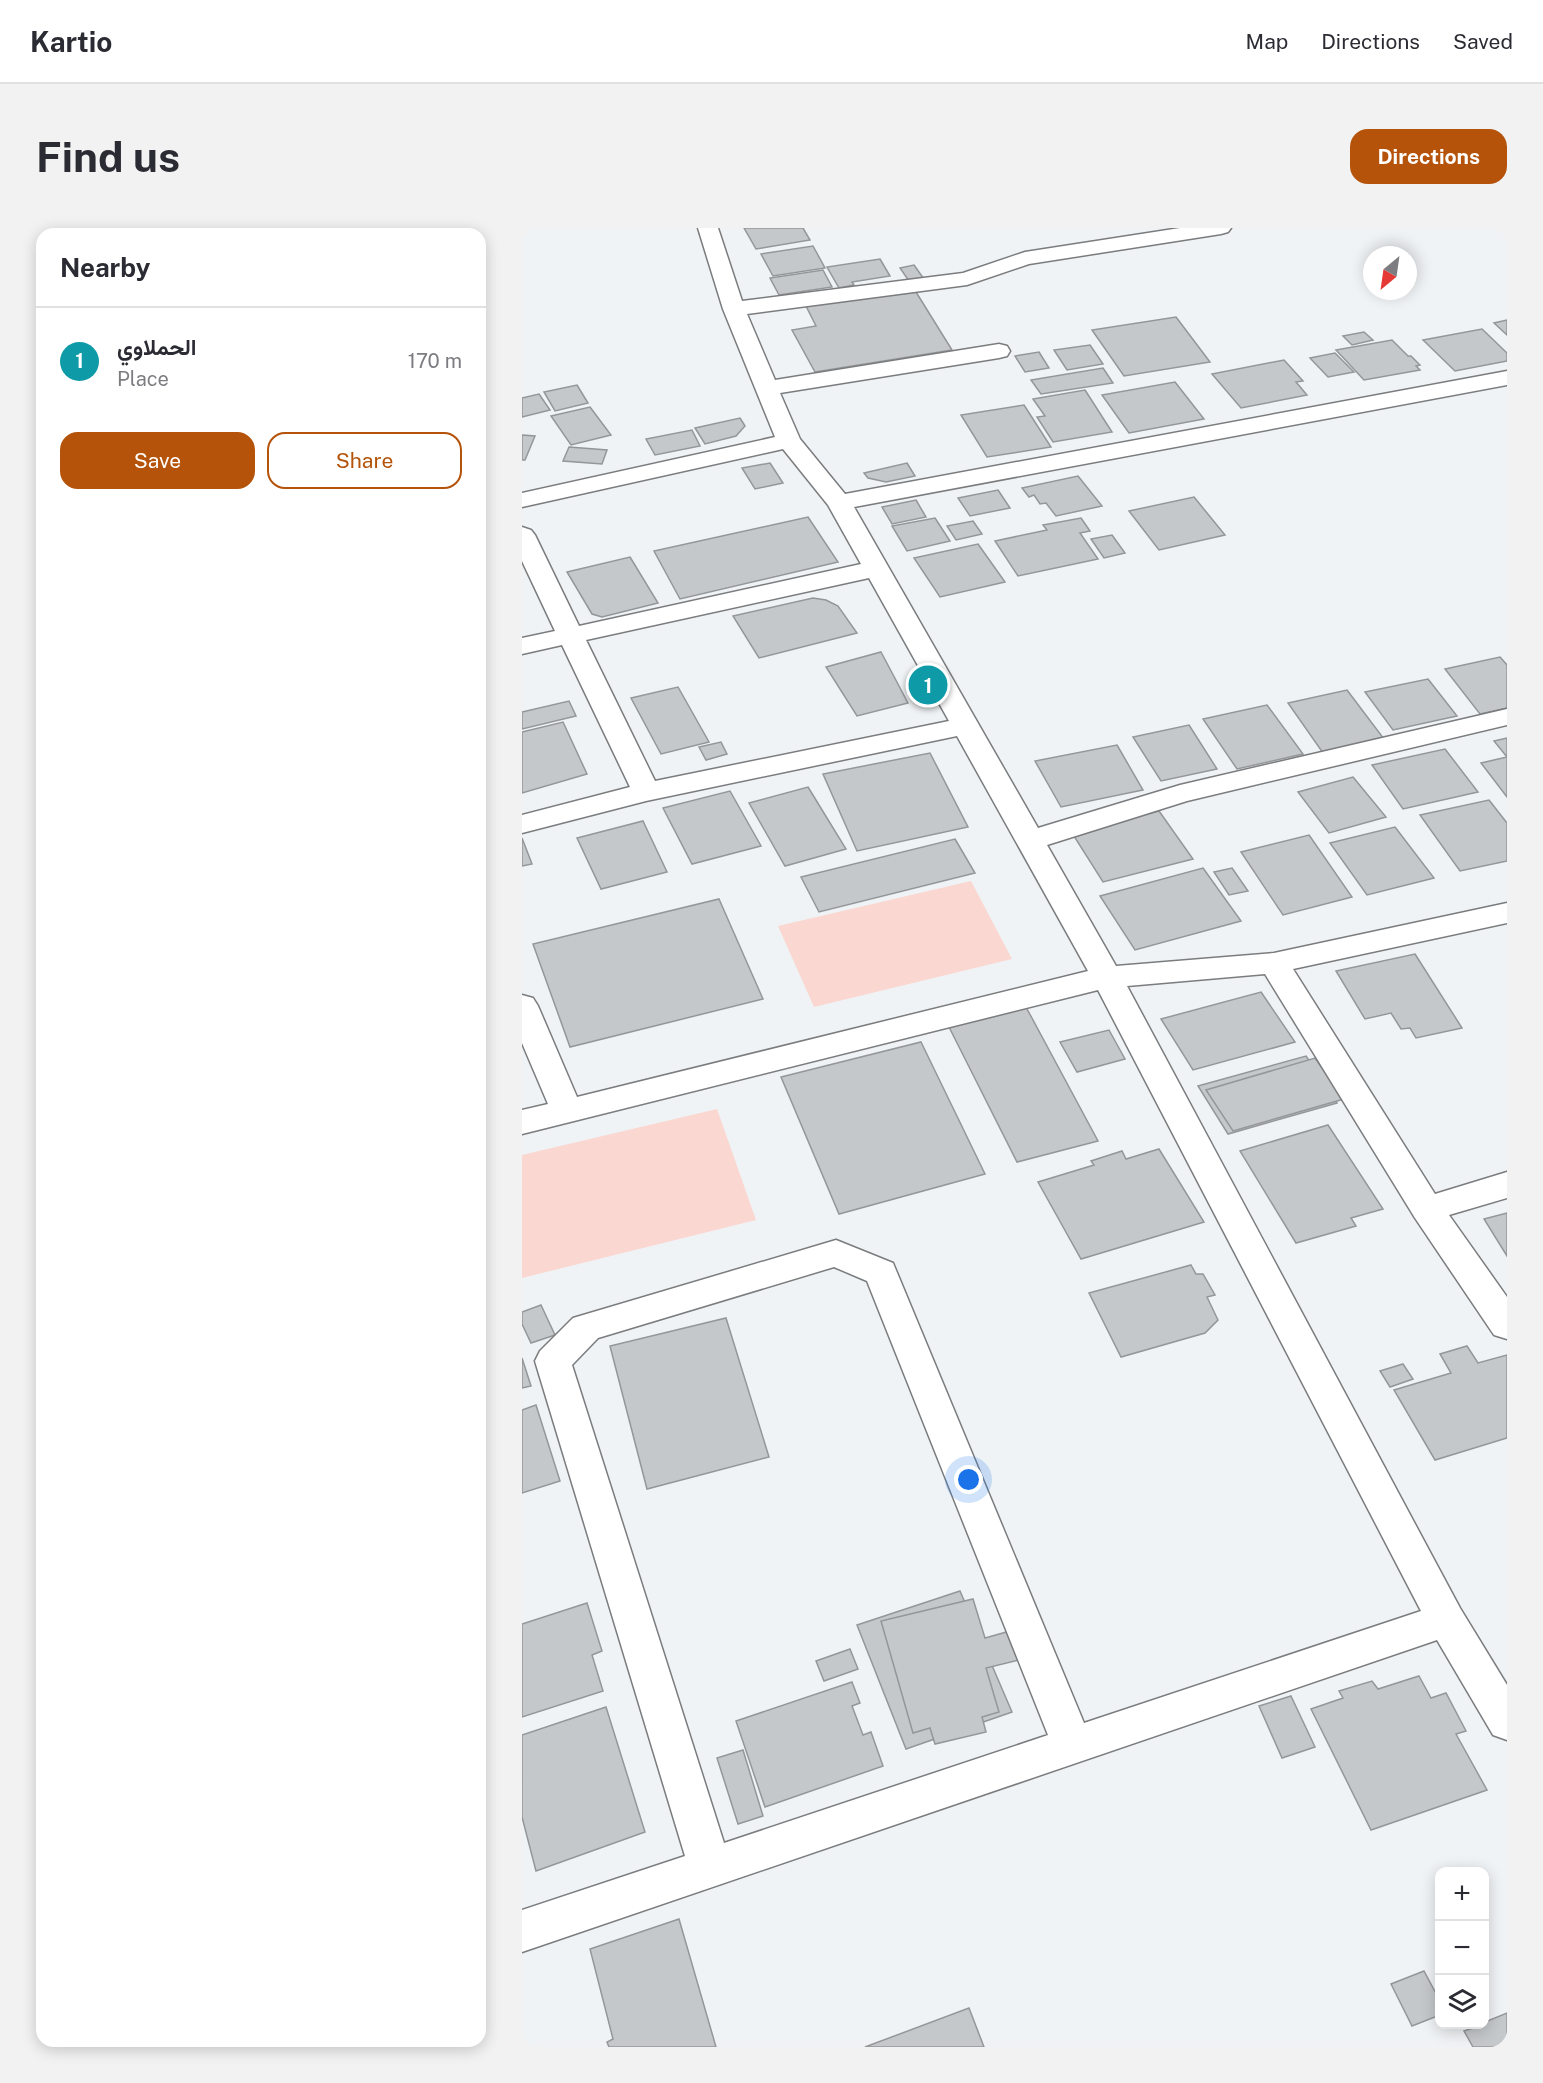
<!DOCTYPE html>
<html lang="en">
<head>
<meta charset="utf-8">
<style>
	body { margin:0; font-family:"Public Sans",Vazirmatn,sans-serif; background:#f2f2f3; color:#2b2b33 }
	.controls { position:absolute; right:18px; bottom:18px; display:grid; overflow:hidden; border-radius:12px; box-shadow:0 3px 15px #0003 }
	.controls button { width:54px; height:54px; display:grid; place-items:center; padding:0; border:0; border-bottom:2px solid #e1e1e2; background:#fff; color:#2b2b33; font:30px sans-serif }
	.compass { position:absolute; left:841px; top:18px; width:54px; height:54px; border-radius:50%; background:#fff; box-shadow:0 3px 15px #0003; rotate:209deg }
	.you { position:absolute; left:447px; top:1252px; width:21px; height:21px; margin:-15px; border:4px solid #fff; border-radius:50%; background:#1a73e8; box-shadow:0 0 0 9px #1a73e833 }
	.badge { display:grid; place-items:center; width:39px; height:39px; border-radius:50%; background:#b45309; color:#fff; font-size:20px; font-weight:700 }
	.pin { position:absolute; translate:-50% -50%; border:3px solid #fff; box-shadow:0 2px 6px #0006 }
	.list { margin:0; padding:0; list-style:none }
	h2 { display:flex; justify-content:space-between; align-items:center; height:78px; margin:0; padding:0 24px; font-size:26px }
	h2 small { font-size:20px; font-weight:400; color:#7c7c81 }
	.list li { display:grid; grid-template-columns:39px 1fr auto; gap:18px; align-items:center; box-sizing:border-box; height:108px; padding:0 24px; border-top:2px solid #e1e1e2 }
	.list b { display:block; font-size:22px; white-space:nowrap }
	.list p { margin:0; font-size:20px; white-space:nowrap; color:#7c7c81 }
	.list em { font-size:20px; font-style:normal; color:#7c7c81 }
	.actions { display:flex; gap:12px; padding:18px 24px }
	.actions a { flex:1; padding:14px 0; border:2px solid #b45309; border-radius:18px; text-align:center; font-size:21px; color:#b45309 }
	.actions .main { background:#b45309; color:#fff }
	.icon { flex:none; width:33px; height:33px; fill:none; stroke:currentColor; stroke-width:2; stroke-linecap:round; stroke-linejoin:round }
	.map { position:relative; flex:none; width:985px; height:1819px; overflow:hidden; border-radius:18px }
	header { display:flex; align-items:center; gap:36px; box-sizing:border-box; height:84px; padding:0 30px; background:#fff; border-bottom:2px solid #e1e1e2 }
	header strong { font-size:28px }
	nav { display:flex; gap:33px; margin-inline-start:auto; font-size:21px }
	.intro { display:flex; align-items:center; justify-content:space-between; box-sizing:border-box; height:144px; padding:0 36px }
	h1 { margin:0; font-size:42px }
	.button { padding:15px 27px; border-radius:18px; background:#b45309; color:#fff; font-size:21px; font-weight:700 }
	main { display:flex; gap:36px; padding:0 36px }
	aside { flex:1; background:#fff; border-radius:18px; box-shadow:0 3px 15px #0003 }
	.map>svg:first-child { display:block }
	.green { fill:#fad7d1 }
	.building { fill:#c5c8ca; stroke:#949799; stroke-width:1.5 }
	.lines { fill:none; stroke-linecap:round; stroke-linejoin:round }
	.minor-casing { stroke:#7a7c7e; stroke-width:3 }
	.minor { fill:#fff; fill-rule:evenodd }
</style>
</head>
<body>
<header>
<strong>Kartio</strong>
<nav><a>Map</a><a>Directions</a><a>Saved</a></nav>
</header>
<div class="intro"><h1>Find us</h1><a class="button">Directions</a></div>
<main>
<aside>
<h2>Nearby<small></small></h2>
<ul class="list">
<li><span class="badge" style="background:#0f9aa8">1</span><div><b>الحملاوي</b><p>Place</p></div><em>170 m</em></li>
</ul>
<div class="actions"><a class="main">Save</a><a>Share</a></div>
</aside>
<div class="map">
<svg width="985" height="1819" viewBox="0 0 985 1819">
	<rect width="100%" height="100%" fill="#f0f3f5"/>
	<!-- green -->
	<g class="green">
		<path d="M449,653L490,731L292,779L256,698Z"/>
		<path d="M195,881L234,992L0,1050V927Z"/>
	</g>
	<!-- building -->
	<g class="building">
		<path d="M222,0H281L288,12L234,21Z"/>
		<path d="M291,18L303,40L251,48L239,26Z"/>
		<path d="M358,31L368,48L330,54L332,57L317,60L305,39Z"/>
		<path d="M392,37L404,54L389,56L378,40Z"/>
		<path d="M301,42L310,59L257,67L248,50Z"/>
		<path d="M394,64L430,122L293,144L270,102L294,98L284,78Z"/>
		<path d="M654,89L688,134L602,148L570,102Z"/>
		<path d="M985,92V107L972,95Z"/>
		<path d="M960,101L985,125V133L933,143L901,112Z"/>
		<path d="M842,104L851,112L830,117L821,108Z"/>
		<path d="M870,112L886,128H889L898,137L894,138L898,142L842,152L814,122Z"/>
		<path d="M568,117L581,136L545,142L532,122Z"/>
		<path d="M517,124L527,140L503,144L493,128Z"/>
		<path d="M813,125L832,144L806,149L788,130Z"/>
		<path d="M762,132L781,153L774,154L785,167L719,180L690,146Z"/>
		<path d="M581,140L591,155L519,166L509,152Z"/>
		<path d="M653,154L682,191L607,205L580,167Z"/>
		<path d="M55,157L66,175L33,183L22,164Z"/>
		<path d="M563,162L590,204L531,214L515,189L523,188L511,171Z"/>
		<path d="M17,166L28,182L0,189V170Z"/>
		<path d="M502,177L529,219L465,229L439,187Z"/>
		<path d="M68,179L89,207L49,217L29,188Z"/>
		<path d="M218,190L223,198L214,208L183,216L173,200Z"/>
		<path d="M170,202L178,218L133,227L124,211Z"/>
		<path d="M0,207L13,208L3,232H0Z"/>
		<path d="M47,219L85,222L80,236L41,233Z"/>
		<path d="M248,235L261,255L233,261L220,240Z"/>
		<path d="M385,235L393,248L364,254L346,250L342,245Z"/>
		<path d="M556,248L580,278L534,288L524,275L518,276L512,267L507,269L500,260Z"/>
		<path d="M476,262L488,280L448,288L436,270Z"/>
		<path d="M672,269L703,307L637,322L607,283Z"/>
		<path d="M394,272L404,289L370,296L360,279Z"/>
		<path d="M286,289L316,334L158,371L132,323Z"/>
		<path d="M413,290L428,313L385,323L370,298Z"/>
		<path d="M559,290L568,303L558,305L576,331L496,348L473,313L525,302L521,297Z"/>
		<path d="M451,293L460,306L434,312L425,298Z"/>
		<path d="M590,307L603,325L582,330L569,311Z"/>
		<path d="M456,316L483,354L418,369L392,330Z"/>
		<path d="M108,329L136,375L80,389L70,386L45,344Z"/>
		<path d="M291,370L304,372L316,378L335,405L237,430L211,388Z"/>
		<path d="M359,424L386,475L335,488L304,439Z"/>
		<path d="M978,429L985,437V480L958,486L923,441Z"/>
		<path d="M906,451L935,488L871,502L843,464Z"/>
		<path d="M156,459L187,514L139,526L109,470Z"/>
		<path d="M825,462L862,511L801,525L766,475Z"/>
		<path d="M47,473L54,488L0,501V484Z"/>
		<path d="M745,477L781,526L715,541L681,491Z"/>
		<path d="M41,494L65,546L0,565V504Z"/>
		<path d="M667,497L695,541L639,553L611,509Z"/>
		<path d="M985,510V569L959,535L985,529L972,513Z"/>
		<path d="M199,514L205,526L184,532L177,519Z"/>
		<path d="M595,517L621,562L539,579L513,533Z"/>
		<path d="M923,521L956,564L881,581L850,537Z"/>
		<path d="M408,525L446,599L335,623L301,546Z"/>
		<path d="M831,549L864,589L807,605L776,564Z"/>
		<path d="M286,559L324,621L263,638L227,575Z"/>
		<path d="M208,563L239,618L170,636L141,580Z"/>
		<path d="M967,572L985,595V633L938,643L898,587Z"/>
		<path d="M637,583L671,631L581,654L550,605Z"/>
		<path d="M121,593L145,644L79,661L55,610Z"/>
		<path d="M873,599L912,650L845,667L808,615Z"/>
		<path d="M787,607L830,669L761,687L719,624Z"/>
		<path d="M0,610L10,636L0,638Z"/>
		<path d="M433,611L453,645L297,684L279,649Z"/>
		<path d="M681,640L719,693L613,722L578,668Z"/>
		<path d="M710,640L726,663L707,667L692,644Z"/>
		<path d="M197,671L241,771L48,819L11,716Z"/>
		<path d="M893,726L940,800L894,810L888,800L879,801L869,785L843,791L814,743Z"/>
		<path d="M739,764L773,814L671,842L639,791Z"/>
		<path d="M504,779L576,913L495,934L427,799Z"/>
		<path d="M587,802L603,831L555,844L538,814Z"/>
		<path d="M399,814L463,946L317,986L259,849Z"/>
		<path d="M784,828L815,875L706,906L676,858Z"/>
		<path d="M793,830L822,871L711,903L684,862Z"/>
		<path d="M806,897L861,981L829,990L834,998L774,1015L718,923Z"/>
		<path d="M637,921L682,994L559,1031L516,954L572,937L569,933L600,923L604,931Z"/>
		<path d="M985,985V1028L962,991Z"/>
		<path d="M669,1037L674,1046H681L693,1067L685,1069L696,1092L683,1105L599,1129L567,1065Z"/>
		<path d="M19,1077L33,1107L9,1115L0,1096V1084Z"/>
		<path d="M204,1090L247,1229L125,1261L88,1118Z"/>
		<path d="M945,1118L956,1135L985,1127V1210L913,1232L872,1162L929,1145L918,1126Z"/>
		<path d="M0,1130L9,1158L0,1160Z"/>
		<path d="M881,1136L891,1151L868,1159L858,1143Z"/>
		<path d="M14,1177L38,1253L0,1265V1182Z"/>
		<path d="M438,1363L490,1484L384,1521L335,1397Z"/>
		<path d="M451,1371L463,1410L488,1403L497,1432L464,1440L477,1484L460,1489L464,1504L413,1516L408,1500L391,1505L359,1393Z"/>
		<path d="M65,1375L80,1423L70,1427L81,1463L0,1489V1396Z"/>
		<path d="M328,1421L336,1441L302,1453L294,1433Z"/>
		<path d="M897,1448L909,1470L924,1465L944,1503L934,1506L965,1562L849,1602L789,1481L821,1470L817,1463L850,1453L856,1461Z"/>
		<path d="M330,1454L338,1475L330,1478L341,1507L349,1504L361,1538L243,1579L214,1493Z"/>
		<path d="M769,1468L793,1519L760,1530L737,1478Z"/>
		<path d="M84,1479L123,1604L14,1643L0,1589V1507Z"/>
		<path d="M221,1522L241,1588L216,1596L195,1530Z"/>
		<path d="M157,1691L194,1819H87L85,1814L91,1811L68,1721Z"/>
		<path d="M902,1743L918,1773V1787L890,1798L869,1756Z"/>
		<path d="M447,1780L462,1819H343Z"/>
		<path d="M985,1785V1819H951L942,1803L963,1796V1794Z"/>
	</g>
	<g class="lines">
		<!-- minor casing -->
		<g class="minor-casing">
			<path id="minor" d="M176,0H196L220,73L441,45L503,24L658,0H709L706,4L699,6L507,36L445,57L225,86L253,152L477,116L485,118L488,123L485,128L477,130L258,165L278,211L323,266L985,143V157L332,279L516,600L658,557L985,481V497L665,573L525,617L594,738L752,725L985,675V695L771,741L913,966L985,944V970L927,987L985,1069V1111L972,1107L893,990L743,746L605,758L938,1380L985,1457V1512L971,1507L915,1412L0,1724V1682L163,1628L13,1133L18,1123L51,1090L314,1012L371,1035L562,1495L899,1383L576,762L0,906V882L26,876L0,815V767L11,770L16,778L55,869L566,743L435,508L124,573L0,605V587L108,559L40,417L0,426V410L33,403L0,333V299L9,302L13,307L57,398L339,336L306,277L261,221L0,279V265L253,209L201,81ZM347,350L427,493L133,553L64,412ZM312,1039L345,1053L526,1507L202,1615L50,1137L76,1110Z"/>
		</g>
		<!-- minor -->
		<use href="#minor" class="minor"/>
	</g>
</svg>
<div class="controls">
<button>+</button>
<button>−</button>
<button><svg class="icon" aria-label="layers" viewBox="0 0 24 24"><path d="M12 4l9 5-9 5-9-5zM3 14l9 5 9-5"/></svg></button>
</div>
<svg class="compass" viewBox="-18 -18 36 36"><path d="M0-13l5 13h-10z" fill="#e53935"/><path d="M0 13l5-13h-10z" fill="#7c7c81"/></svg>
<div class="you"></div>
<div class="pin badge" style="left:406px;top:457px;background:#0f9aa8">1</div>
</div>
</main>
</body>
</html>
